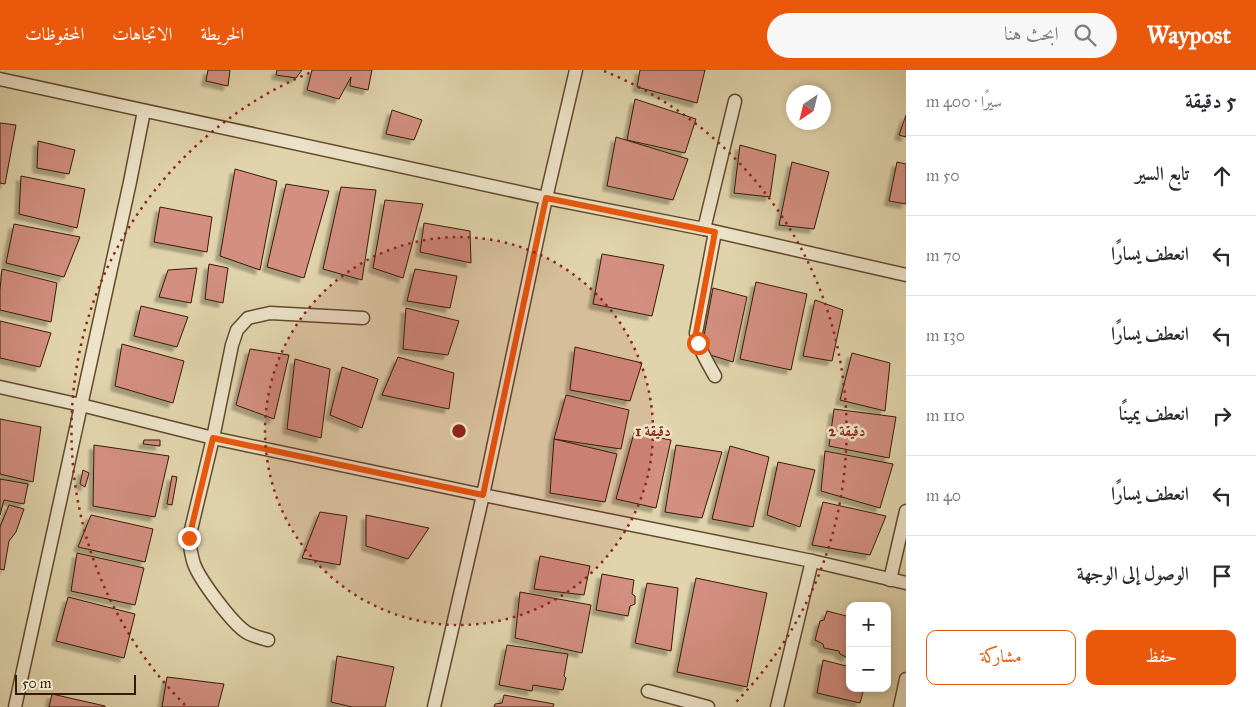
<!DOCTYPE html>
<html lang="ar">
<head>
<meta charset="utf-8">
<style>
	body { margin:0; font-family:"IM FELL Great Primer",Amiri,serif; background:#f7f7f7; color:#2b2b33; direction:rtl }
	.controls { position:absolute; right:15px; bottom:15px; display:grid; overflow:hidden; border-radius:10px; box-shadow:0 2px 8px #0003 }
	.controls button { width:45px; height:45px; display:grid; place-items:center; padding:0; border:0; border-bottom:1px solid #e1e1e2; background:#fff; color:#2b2b33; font:25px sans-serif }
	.compass { position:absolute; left:786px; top:15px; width:45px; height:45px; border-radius:50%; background:#fff; box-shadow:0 2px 8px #0003; rotate:215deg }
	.scale { position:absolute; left:15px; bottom:12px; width:121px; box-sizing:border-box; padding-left:5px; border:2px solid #351b03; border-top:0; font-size:14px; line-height:18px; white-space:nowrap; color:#351b03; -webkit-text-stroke:4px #ece3c9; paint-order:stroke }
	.stop { position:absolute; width:15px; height:15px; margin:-11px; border:4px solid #ea580c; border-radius:50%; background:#fff }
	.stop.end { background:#ea580c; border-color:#fff; box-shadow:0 1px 5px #0008 }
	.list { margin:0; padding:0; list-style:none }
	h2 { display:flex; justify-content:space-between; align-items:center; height:65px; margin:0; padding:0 20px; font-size:21px }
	h2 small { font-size:16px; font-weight:400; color:#7c7c81 }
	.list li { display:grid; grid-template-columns:32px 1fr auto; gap:15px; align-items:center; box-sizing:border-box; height:80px; padding:0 20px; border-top:1px solid #e1e1e2 }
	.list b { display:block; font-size:19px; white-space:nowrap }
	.list em { font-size:16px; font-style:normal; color:#7c7c81 }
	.actions { display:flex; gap:10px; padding:15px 20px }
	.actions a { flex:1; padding:11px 0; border:1px solid #ea580c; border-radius:10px; text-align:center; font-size:18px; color:#ea580c }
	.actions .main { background:#ea580c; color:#fff }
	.icon { flex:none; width:28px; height:28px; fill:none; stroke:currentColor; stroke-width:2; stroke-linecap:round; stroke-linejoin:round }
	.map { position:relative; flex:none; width:906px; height:637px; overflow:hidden; direction:ltr }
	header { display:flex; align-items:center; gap:30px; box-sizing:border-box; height:70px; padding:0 25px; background:#ea580c; color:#fff }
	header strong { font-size:24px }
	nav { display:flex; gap:28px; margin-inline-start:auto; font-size:18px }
	.search { width:350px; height:45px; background:#f7f7f7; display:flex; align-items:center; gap:12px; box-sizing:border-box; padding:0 18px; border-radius:28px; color:#7c7c81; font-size:19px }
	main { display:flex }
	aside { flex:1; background:#fff }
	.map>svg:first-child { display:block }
	.building { fill:#d38f81; stroke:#351b03; filter:url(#shadow) }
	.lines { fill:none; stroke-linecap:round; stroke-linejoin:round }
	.minor-casing { stroke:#60492d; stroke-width:15 }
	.minor { stroke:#ece3c9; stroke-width:12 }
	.route { stroke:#ea580c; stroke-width:6 }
	.ring { fill:none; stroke:#8f2418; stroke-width:2.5; stroke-dasharray:2.5 5 }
	.centre { fill:#8f2418; stroke:#ece3c9; stroke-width:2.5 }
	.ring-label { font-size:15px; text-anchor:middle; font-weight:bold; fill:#8f2418; stroke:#ece3c9; stroke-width:5; stroke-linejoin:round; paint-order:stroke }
</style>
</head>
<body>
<header>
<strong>Waypost</strong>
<div class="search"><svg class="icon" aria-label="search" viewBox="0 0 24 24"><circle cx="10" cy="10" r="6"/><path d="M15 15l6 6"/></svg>ابحث هنا</div>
<nav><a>الخريطة</a><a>الاتجاهات</a><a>المحفوظات</a></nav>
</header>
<main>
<aside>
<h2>5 دقيقة<small>سيرًا · 400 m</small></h2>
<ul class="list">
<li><svg class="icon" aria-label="ahead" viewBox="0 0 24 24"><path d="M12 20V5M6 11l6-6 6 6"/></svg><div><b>تابع السير</b></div><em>50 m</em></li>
<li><svg class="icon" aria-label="left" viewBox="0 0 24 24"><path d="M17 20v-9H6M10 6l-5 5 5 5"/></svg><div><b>انعطف يسارًا</b></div><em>70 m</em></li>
<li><svg class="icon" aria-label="left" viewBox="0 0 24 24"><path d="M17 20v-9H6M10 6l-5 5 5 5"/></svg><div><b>انعطف يسارًا</b></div><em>130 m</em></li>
<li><svg class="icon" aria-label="right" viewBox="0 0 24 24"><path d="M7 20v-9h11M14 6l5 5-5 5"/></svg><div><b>انعطف يمينًا</b></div><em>110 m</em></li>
<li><svg class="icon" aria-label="left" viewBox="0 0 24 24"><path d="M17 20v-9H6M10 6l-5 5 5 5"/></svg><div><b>انعطف يسارًا</b></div><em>40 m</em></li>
<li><svg class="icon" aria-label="arrive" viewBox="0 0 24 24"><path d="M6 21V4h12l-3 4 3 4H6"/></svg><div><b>الوصول إلى الوجهة</b></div></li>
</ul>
<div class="actions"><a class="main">حفظ</a><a>مشاركة</a></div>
</aside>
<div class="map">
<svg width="906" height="637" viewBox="0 0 906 637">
	<defs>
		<filter id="shadow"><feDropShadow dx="-4.5" dy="4.5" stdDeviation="1" flood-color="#0004"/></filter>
	</defs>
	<rect width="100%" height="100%" fill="#e1d4ac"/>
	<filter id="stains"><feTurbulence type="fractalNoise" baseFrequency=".004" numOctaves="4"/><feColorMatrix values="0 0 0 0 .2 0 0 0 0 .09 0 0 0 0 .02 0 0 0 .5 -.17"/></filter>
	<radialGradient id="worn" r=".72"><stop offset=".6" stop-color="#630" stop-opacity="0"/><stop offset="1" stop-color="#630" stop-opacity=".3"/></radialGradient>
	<!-- building -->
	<g class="building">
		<path d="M208,0H230L228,16L206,11Z"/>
		<path d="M277,0H302L296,8L276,5Z"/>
		<path d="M312,0H372L368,20L350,16L351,7L339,29L307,20Z"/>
		<path d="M640,0H705L697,33L637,17Z"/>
		<path d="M635,29L696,49L685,83L627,70Z"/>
		<path d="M392,40L422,50L414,70L386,64Z"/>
		<path d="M906,45V67L899,65Z"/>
		<path d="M0,53L16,55L5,114L0,113Z"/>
		<path d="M616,67L688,89L673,130L607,116Z"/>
		<path d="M38,71L75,80L69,104L37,98Z"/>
		<path d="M740,75L776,85L770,127L734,123Z"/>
		<path d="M792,92L829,102L814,159L779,155Z"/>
		<path d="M897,92L906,94V134L889,131Z"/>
		<path d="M235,99L277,111L260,200L220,186Z"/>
		<path d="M21,106L85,119L77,158L19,144Z"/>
		<path d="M286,114L329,121L304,208L267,197Z"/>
		<path d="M341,117L376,120L362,210L323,199Z"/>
		<path d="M385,130L423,134L403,208L373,198Z"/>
		<path d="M160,137L212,147L207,182L154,172Z"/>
		<path d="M424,153L470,161L471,193L420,182Z"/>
		<path d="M14,154L80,167L64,207L6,193Z"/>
		<path d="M602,184L664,195L652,246L593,234Z"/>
		<path d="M209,194L228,198L223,233L205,229Z"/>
		<path d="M197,198L191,233L159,227L168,200Z"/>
		<path d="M2,199L57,213L51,252L0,240V220Z"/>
		<path d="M415,199L457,206L450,238L407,231Z"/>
		<path d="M756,212L807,224L791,300L740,289Z"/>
		<path d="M713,218L747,227L733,292L701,282Z"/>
		<path d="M815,230L843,240L832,291L803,286Z"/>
		<path d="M141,236L188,247L177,277L134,266Z"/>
		<path d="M406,238L459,251L448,285L403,279Z"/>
		<path d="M0,251L51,263L40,297L0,288Z"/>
		<path d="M122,274L184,291L173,333L115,316Z"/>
		<path d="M575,277L642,293L630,331L570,320Z"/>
		<path d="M250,279L289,285L274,349L236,335Z"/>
		<path d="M852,283L890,293L885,341L840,330Z"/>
		<path d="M398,287L454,303L449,339L382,325Z"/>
		<path d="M295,289L330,299L321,368L287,359Z"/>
		<path d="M342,297L378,309L362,358L330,345Z"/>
		<path d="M566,325L629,340L621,379L554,369Z"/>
		<path d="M834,339L896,347L889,388L829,376Z"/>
		<path d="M0,349L41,357L33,412L0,404Z"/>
		<path d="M634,363L671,370L656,438L616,429Z"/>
		<path d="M554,369L617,384L605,432L550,423Z"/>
		<path d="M144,370H160V376L143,374Z"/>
		<path d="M94,375L169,386L155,447L93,436Z"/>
		<path d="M676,375L722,382L702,448L665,442Z"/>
		<path d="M730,376L769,387L753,457L712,449Z"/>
		<path d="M825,381L893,394L880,438L821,421Z"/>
		<path d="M778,392L815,400L800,457L767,445Z"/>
		<path d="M83,400L89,403L85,417L80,414Z"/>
		<path d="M172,406L177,407L172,435L167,434Z"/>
		<path d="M0,409L28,414L24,434L4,430L0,445Z"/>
		<path d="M823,432L886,446L870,485L812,475Z"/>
		<path d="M9,435L24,439L16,462L9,471L4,500L0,499V457Z"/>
		<path d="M320,442L347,446L340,495L302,488Z"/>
		<path d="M91,445L153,459L145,492L78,477Z"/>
		<path d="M366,445L429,458L408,489L366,476Z"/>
		<path d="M77,483L144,498L135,535L71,521Z"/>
		<path d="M540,486L590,496L584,525L534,519Z"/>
		<path d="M602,504L634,510L632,524L635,526V534L630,536L628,546L596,540Z"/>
		<path d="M696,508L767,523L747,617L677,602Z"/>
		<path d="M647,513L678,518L671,581L635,573Z"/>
		<path d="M520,522L591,535L582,583L515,568Z"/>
		<path d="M68,527L135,544L124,588L56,571Z"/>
		<path d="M827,541L850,547V582L846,587L840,584L839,581L824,578L823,574L815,570L820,551L824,550Z"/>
		<path d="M507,575L568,584L564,606L566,608L563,620L533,615L532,621L499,615Z"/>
		<path d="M337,586L394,597L385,637H352L331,632Z"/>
		<path d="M823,590L850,597V618H864L860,633L817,623Z"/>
		<path d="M167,607L224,614L218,637H162Z"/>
		<path d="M52,624L105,636V637H49Z"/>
		<path d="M504,625L554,634L553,637H494L495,634L502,633Z"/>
	</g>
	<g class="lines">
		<!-- minor casing -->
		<g class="minor-casing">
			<g id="minor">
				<path d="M0,9L546,128L704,159L906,205"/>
				<path d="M704,159L735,31"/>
				<path d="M715,162L696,263C699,279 707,292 715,306"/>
				<path d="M0,317L81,335L213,368L483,425L812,491L906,513"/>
				<path d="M890,510L906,441"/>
				<path d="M268,570C261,568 252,566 246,562C232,553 200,510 194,494C191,485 190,477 189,468L213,368L232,275L237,260L248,248L270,243L363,248"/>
				<path d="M648,621L708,637"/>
				<path d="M15,637L130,112L144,41"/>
				<path d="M434,637L483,425L546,128L576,0"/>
				<path d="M777,637L812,491"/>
				<path d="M900,637L906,609"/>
			</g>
		</g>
		<!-- minor -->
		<use href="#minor" class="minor"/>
	</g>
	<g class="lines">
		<!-- route -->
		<path class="route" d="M189,468L213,368L483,425L546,128L715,162L696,263L698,273"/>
	</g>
	<!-- distance rings -->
	<circle cx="459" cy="361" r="194" fill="#8f2418" fill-opacity=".12"/>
	<g class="ring">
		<circle cx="459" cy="361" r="194"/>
		<path d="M185 635A388 388 0 0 1 314 1M604 1A388 388 0 0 1 733 635"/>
	</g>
	<circle cx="459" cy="361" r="8" class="centre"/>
	<g class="ring-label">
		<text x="653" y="366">1 دقيقة</text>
		<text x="847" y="366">2 دقيقة</text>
	</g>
	<rect width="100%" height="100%" filter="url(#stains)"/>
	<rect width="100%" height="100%" fill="url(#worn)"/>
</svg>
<div class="controls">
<button>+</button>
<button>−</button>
</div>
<svg class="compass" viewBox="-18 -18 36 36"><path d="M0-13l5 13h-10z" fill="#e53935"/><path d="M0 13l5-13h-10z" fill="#7c7c81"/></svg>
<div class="scale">50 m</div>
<div class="stop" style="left:698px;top:273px"></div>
<div class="stop end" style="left:189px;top:468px"></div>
</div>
</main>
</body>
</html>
